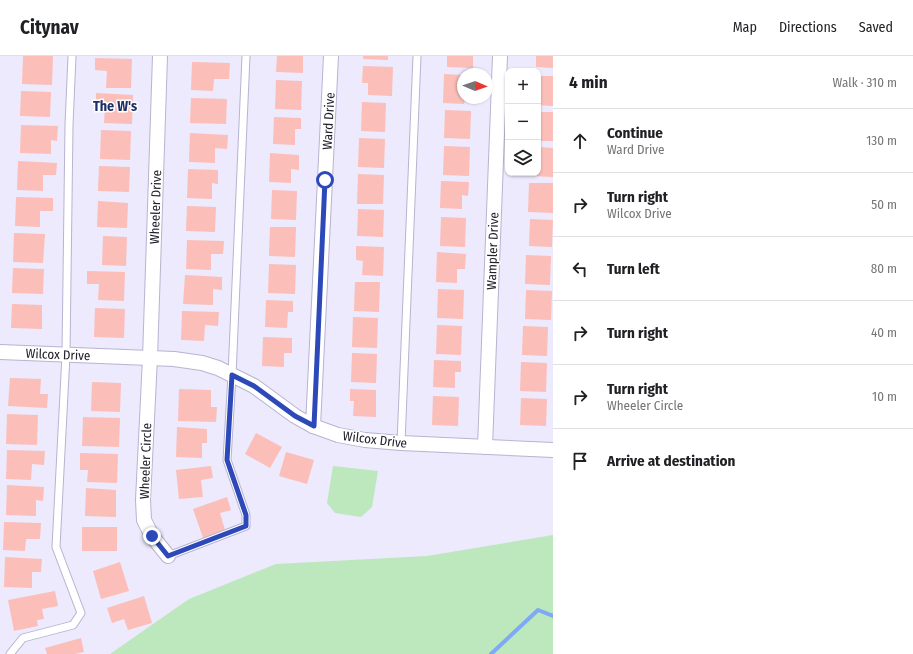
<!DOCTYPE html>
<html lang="en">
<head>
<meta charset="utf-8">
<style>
	body { margin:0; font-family:"Fira Sans Condensed",sans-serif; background:#f6f6f6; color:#202124 }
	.controls { position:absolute; right:12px; top:12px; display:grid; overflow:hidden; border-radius:8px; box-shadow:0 1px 3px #0004 }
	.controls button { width:36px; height:36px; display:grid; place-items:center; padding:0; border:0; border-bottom:1px solid #e0e0e0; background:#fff; color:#202124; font:20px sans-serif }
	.compass { position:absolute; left:457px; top:12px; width:36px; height:36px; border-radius:50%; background:#fff; box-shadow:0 1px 3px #0004; rotate:92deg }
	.stop { position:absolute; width:12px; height:12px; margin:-9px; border:3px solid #2d49b9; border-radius:50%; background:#fff }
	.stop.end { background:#2d49b9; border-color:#fff; box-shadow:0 1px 4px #0008 }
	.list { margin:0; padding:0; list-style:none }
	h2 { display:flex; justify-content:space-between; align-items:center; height:52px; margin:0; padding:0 16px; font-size:17px }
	h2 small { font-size:13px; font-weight:400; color:#757577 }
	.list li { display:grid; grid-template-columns:26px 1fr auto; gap:12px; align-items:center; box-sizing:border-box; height:64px; padding:0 16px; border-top:1px solid #e0e0e0 }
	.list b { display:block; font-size:15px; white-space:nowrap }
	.list p { margin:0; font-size:13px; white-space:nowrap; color:#757577 }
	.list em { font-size:13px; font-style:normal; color:#757577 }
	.icon { flex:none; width:22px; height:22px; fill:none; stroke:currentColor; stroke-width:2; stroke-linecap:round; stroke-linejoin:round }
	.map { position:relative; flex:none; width:553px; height:598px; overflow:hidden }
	header { display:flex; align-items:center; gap:24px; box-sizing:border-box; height:56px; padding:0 20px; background:#fff; border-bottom:1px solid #e0e0e0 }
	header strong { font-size:19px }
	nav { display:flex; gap:22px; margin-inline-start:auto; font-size:14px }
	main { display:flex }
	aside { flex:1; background:#fff }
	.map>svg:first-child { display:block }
	.green { fill:#bde7bd }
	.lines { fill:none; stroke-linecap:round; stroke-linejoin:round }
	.stream { stroke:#7ea9f4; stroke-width:4 }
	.building { fill:#fcbeb9 }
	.lane-casing { stroke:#b7b4d0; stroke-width:9 }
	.street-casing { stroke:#b7b4d0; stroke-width:16 }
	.lane { stroke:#fff; stroke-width:7 }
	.street { stroke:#fff; stroke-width:14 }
	.route { stroke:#2d49b9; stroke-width:5 }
	.labels { text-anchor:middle; stroke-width:3; stroke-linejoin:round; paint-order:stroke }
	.street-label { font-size:13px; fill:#22212b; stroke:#fff }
	.neighbourhood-label { font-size:14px; font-weight:bold; fill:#1e2f67; stroke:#fff }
</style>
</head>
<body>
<header>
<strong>Citynav</strong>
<nav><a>Map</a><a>Directions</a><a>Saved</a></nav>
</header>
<main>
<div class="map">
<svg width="553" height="598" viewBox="0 0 553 598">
	<rect width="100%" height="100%" fill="#eceafc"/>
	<!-- green -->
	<g class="green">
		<path d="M333,410L378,415L372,451L361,461L335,457L327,447Z"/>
		<path d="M553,479V598H110L189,543L276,508L427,500Z"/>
	</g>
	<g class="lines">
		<!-- stream -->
		<path class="stream" d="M491,598L538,554L553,560"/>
	</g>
	<!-- building -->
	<g class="building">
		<path d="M23,0H53L52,29L22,28Z"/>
		<path d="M277,0H303V17L276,16Z"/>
		<path d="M363,0H388V4L363,3Z"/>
		<path d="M447,0H473V12L447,11Z"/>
		<path d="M536,0H553V12L536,11Z"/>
		<path d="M95,2L132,3L131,32H106L107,15L95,14Z"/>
		<path d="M192,6L230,7L229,23H214L213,35L191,34Z"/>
		<path d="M363,10L393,11L392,40L368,39V27H362Z"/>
		<path d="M444,18L463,19V42H465L464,48L443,47Z"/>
		<path d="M538,20H553V50L538,49Z"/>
		<path d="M276,24L302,25L301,54L275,53Z"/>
		<path d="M21,35L51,36L50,61L20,60Z"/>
		<path d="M96,37L133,39L132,68L104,67L105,51H96Z"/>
		<path d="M191,42L227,43L226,68L190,67Z"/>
		<path d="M362,46L386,47L385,76L361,75Z"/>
		<path d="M445,54L471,55L470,83L444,82Z"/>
		<rect x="538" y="56" width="15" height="29"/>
		<path d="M274,61L301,62V73H295V89L273,88Z"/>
		<path d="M21,69L58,70L57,85L51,84V98L20,97Z"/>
		<path d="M101,74L131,75L130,104L100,103Z"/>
		<path d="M190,77L228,79L227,93L215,92V107L189,106Z"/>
		<path d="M359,82L385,83L384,112L358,111Z"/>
		<path d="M444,90L470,91L469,120L443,119Z"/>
		<path d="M538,91L553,92V121L530,120V117H538Z"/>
		<path d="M270,97L299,99V114L291,113V127L269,126Z"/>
		<path d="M18,105L57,107L56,119H43V135L17,134Z"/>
		<path d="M99,110L130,111L129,136L98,135Z"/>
		<path d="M188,113L218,114V128L212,127V143L187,142Z"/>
		<path d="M358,118L384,119L383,148H357Z"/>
		<path d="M441,125L469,126L468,140L462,139V153L440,152Z"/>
		<path d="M529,127H553V157L528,156Z"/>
		<path d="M272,134L297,135L296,164L271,163Z"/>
		<path d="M16,141L53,142V155H40V171L15,170Z"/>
		<path d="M98,145L128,147L127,172L97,171Z"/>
		<path d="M187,150L216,151L215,176L186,175Z"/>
		<path d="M358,153L384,154L383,181L357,180Z"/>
		<path d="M441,161L466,162L465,191L440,190Z"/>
		<path d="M530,163L553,164L552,191L529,190Z"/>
		<path d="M270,171H296L295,201L269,200Z"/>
		<path d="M14,177L45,178L43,207L13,206Z"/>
		<path d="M103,180L127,181L126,210L102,209Z"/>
		<path d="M187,184L224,185L223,198H211V214L186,213Z"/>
		<path d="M356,190L384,191L383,220L362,219L363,205L356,204Z"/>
		<path d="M437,196L466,198L465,213H457V227L436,226Z"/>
		<path d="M526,199L551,200L550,229L525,228Z"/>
		<path d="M269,208L296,209L295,238L268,237Z"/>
		<path d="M13,212L44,213L43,238L12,237Z"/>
		<path d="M87,215L125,216L124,245L98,244L99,228H87Z"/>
		<path d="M185,219L222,221V234L213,233V249L183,248Z"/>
		<path d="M355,226H380L379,256L354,255Z"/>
		<path d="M438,233L464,234L463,263L437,262Z"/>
		<path d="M526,234L552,235L551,264L525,263Z"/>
		<path d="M266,244L293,245V256H288L287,272L265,271Z"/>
		<path d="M12,248L42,249V273L11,272Z"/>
		<path d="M95,252L125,253L124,282L94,281Z"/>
		<path d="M182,255L219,256L218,270L205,269L204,285L181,284Z"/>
		<path d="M353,261L378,262L377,292L352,291Z"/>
		<path d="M437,269L462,270L461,299L436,298Z"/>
		<path d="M523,270L548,271L547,300L522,299Z"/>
		<path d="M263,281L292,282V297H284V311L262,310Z"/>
		<path d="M352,297L377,298L376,327L351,326Z"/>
		<path d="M434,304L461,305V316H455V332L433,331Z"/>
		<path d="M521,306L547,307L546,336L520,335Z"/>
		<path d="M10,322L41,323L40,338H48L47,352L8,350Z"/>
		<path d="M92,326L121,327L120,356L91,355Z"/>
		<path d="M179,333L211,334V351H217L216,366L178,365Z"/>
		<path d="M350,333L376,334V361L353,360L354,345H350Z"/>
		<path d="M433,340L459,341L458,370L432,369Z"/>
		<path d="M521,342L547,343L546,370L520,369Z"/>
		<path d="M7,358L38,359L37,389L6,388Z"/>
		<path d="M83,361L120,362L119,391L82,390Z"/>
		<path d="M177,371L207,373V387H202V402L176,401Z"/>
		<path d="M256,377L282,391L270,412L245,398Z"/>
		<path d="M7,394L45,395L44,409L32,408L31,424L6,423Z"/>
		<path d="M286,396L314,404L307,428L279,420Z"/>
		<path d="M80,397L118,398L117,427L87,426L88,414H80Z"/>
		<path d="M211,410L213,422L201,424L203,441L179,443L176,414Z"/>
		<path d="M7,429L44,431L43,445L36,444V460L6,459Z"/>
		<path d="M86,432L116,434V461L85,460Z"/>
		<path d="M227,441L231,454L220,457L225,474L203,482L193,453Z"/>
		<path d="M4,466L41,467L40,483H26L25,495L3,494Z"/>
		<rect x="82" y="471" width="35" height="24"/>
		<path d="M5,501L42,503L41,516H32V532L4,531Z"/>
		<path d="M120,506L129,535L101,543L93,515Z"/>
		<path d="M55,535L58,550L42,553L44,563L37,564L38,570L14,575L8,544Z"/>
		<path d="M144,540L152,567L128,574L124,563L112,567L107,552Z"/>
		<path d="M81,582L84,596L75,598H47L45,592Z"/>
	</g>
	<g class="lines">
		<!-- lane casing -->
		<g class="lane-casing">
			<g id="lane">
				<path d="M401,387L417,0"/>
				<path d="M168,500L246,470V459L227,404L232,319L246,0"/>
				<path d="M10,598L23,582L73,569L81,557L56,491L66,299L69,69L72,0"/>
			</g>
		</g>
		<!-- street casing -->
		<g class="street-casing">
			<g id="street">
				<path d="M160,0L150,302L143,444L144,464L152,480L168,500"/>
				<path d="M0,296L150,302L174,303L202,307L218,312L254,330L295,360L313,370L338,379L365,384L401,387L553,394"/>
				<path d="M313,370L331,0"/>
				<path d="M485,391L500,0"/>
			</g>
		</g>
		<!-- lane -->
		<use href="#lane" class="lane"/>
		<!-- street -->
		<use href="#street" class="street"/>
	</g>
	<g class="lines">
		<!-- route -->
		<path class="route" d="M152,480L168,500L246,470V459L227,404L232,319L254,330L295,360L314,370L325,124"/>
	</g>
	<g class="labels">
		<!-- street labels -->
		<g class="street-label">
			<text transform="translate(328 65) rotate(-87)" y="5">Ward Drive</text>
			<text transform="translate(155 151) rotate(-88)" y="5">Wheeler Drive</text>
			<text transform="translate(492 195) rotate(-88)" y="5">Wampler Drive</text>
			<text transform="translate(58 298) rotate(2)" y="5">Wilcox Drive</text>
			<text transform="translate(375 383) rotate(7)" y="5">Wilcox Drive</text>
			<text transform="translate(145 405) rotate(-88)" y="5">Wheeler Circle</text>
		</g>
		<!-- neighbourhood labels -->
		<g class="neighbourhood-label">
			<text x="115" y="55">The W's</text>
		</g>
	</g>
</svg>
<div class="controls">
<button>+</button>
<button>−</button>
<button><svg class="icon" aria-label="layers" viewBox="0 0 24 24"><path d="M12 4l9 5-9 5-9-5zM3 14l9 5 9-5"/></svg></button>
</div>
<svg class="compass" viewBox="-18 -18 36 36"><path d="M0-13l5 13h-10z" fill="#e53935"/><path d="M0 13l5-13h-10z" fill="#757577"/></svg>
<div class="stop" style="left:325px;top:124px"></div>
<div class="stop end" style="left:152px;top:480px"></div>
</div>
<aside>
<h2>4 min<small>Walk · 310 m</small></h2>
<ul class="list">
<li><svg class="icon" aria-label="ahead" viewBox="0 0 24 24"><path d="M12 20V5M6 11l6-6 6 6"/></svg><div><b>Continue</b><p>Ward Drive</p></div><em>130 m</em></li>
<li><svg class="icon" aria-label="right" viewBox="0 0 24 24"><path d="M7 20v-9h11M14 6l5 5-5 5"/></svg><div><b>Turn right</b><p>Wilcox Drive</p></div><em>50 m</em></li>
<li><svg class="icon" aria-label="left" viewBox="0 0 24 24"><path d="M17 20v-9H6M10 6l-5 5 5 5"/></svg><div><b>Turn left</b></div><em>80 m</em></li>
<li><svg class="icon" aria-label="right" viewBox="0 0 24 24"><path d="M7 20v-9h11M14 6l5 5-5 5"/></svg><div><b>Turn right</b></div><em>40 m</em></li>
<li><svg class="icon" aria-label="right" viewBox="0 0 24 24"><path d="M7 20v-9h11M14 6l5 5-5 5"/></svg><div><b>Turn right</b><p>Wheeler Circle</p></div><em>10 m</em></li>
<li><svg class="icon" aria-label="arrive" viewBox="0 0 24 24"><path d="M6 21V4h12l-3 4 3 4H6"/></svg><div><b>Arrive at destination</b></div></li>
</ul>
</aside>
</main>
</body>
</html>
